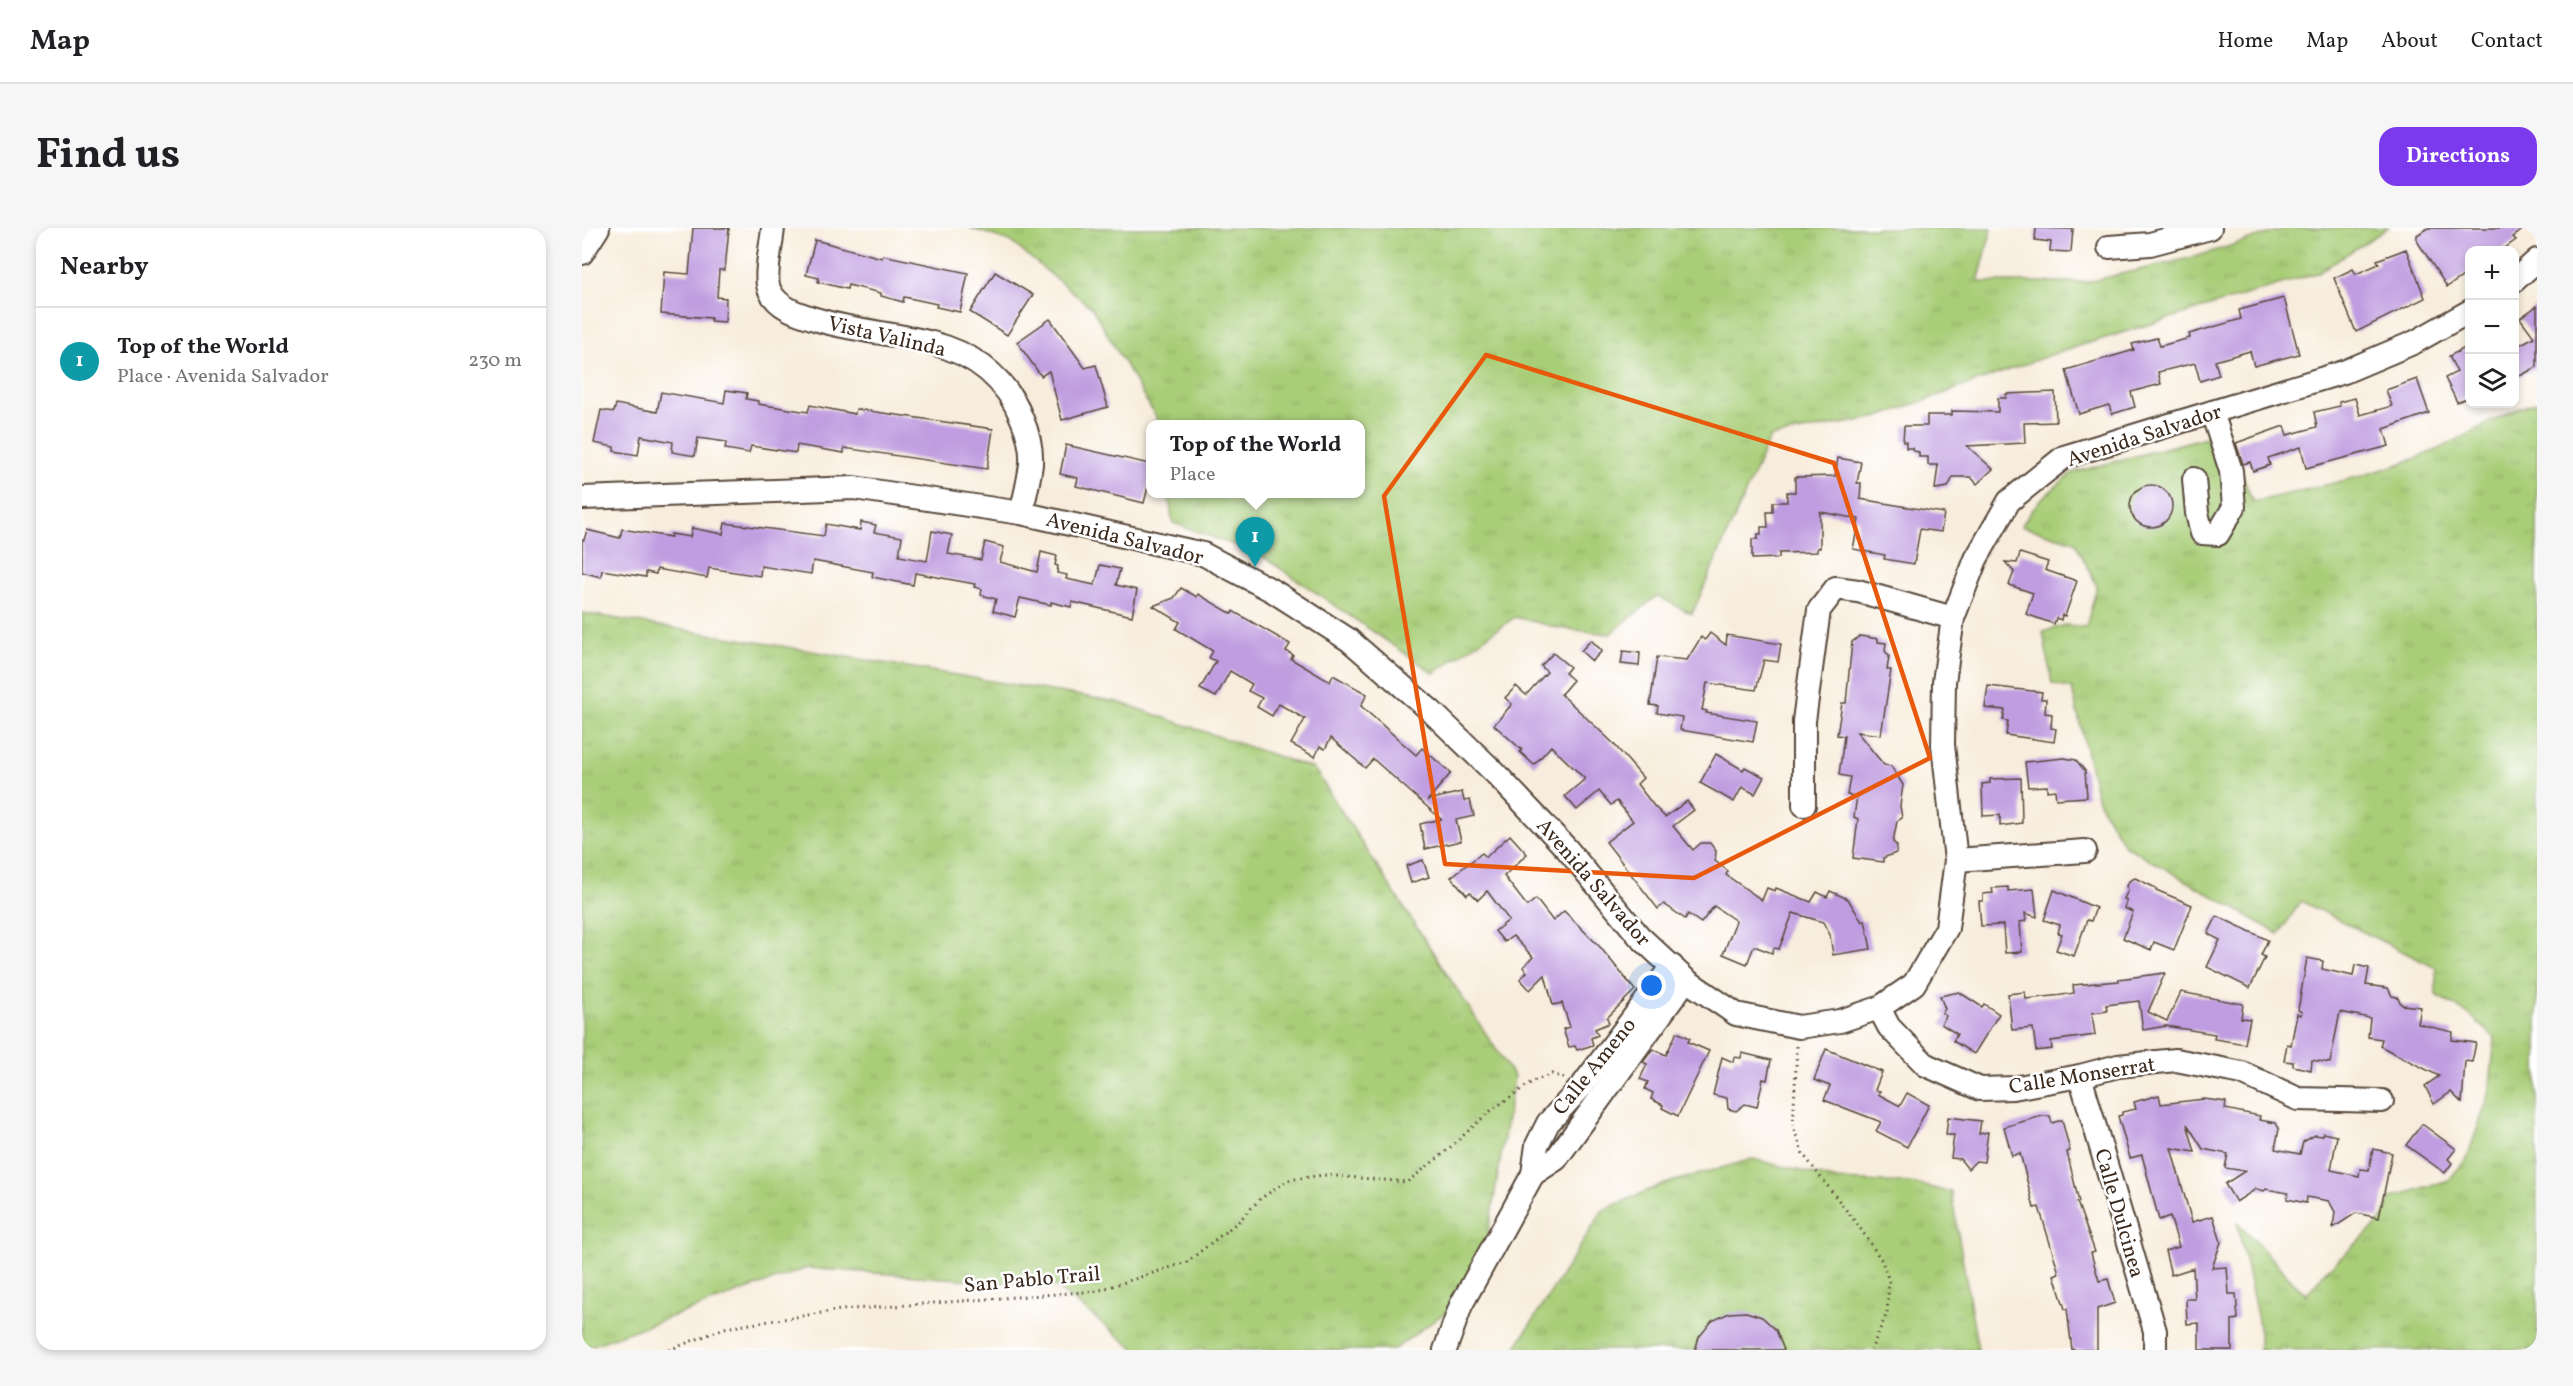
<!DOCTYPE html>
<html lang="en">
<head>
<meta charset="utf-8">
<style>
	body { margin:0; font-family:Vollkorn,serif; background:#f6f6f6; color:#202124 }
	.controls { position:absolute; right:18px; top:18px; display:grid; overflow:hidden; border-radius:12px; box-shadow:0 3px 9px #0003 }
	.controls button { width:54px; height:54px; display:grid; place-items:center; padding:0; border:0; border-bottom:2px solid #e0e0e0; background:#fff; color:#202124; font:30px sans-serif }
	.you { position:absolute; left:1070px; top:758px; width:21px; height:21px; margin:-15px; border:4px solid #fff; border-radius:50%; background:#1a73e8; box-shadow:0 0 0 9px #1a73e833 }
	.badge { display:grid; place-items:center; width:39px; height:39px; border-radius:50%; background:#7c3aed; color:#fff; font-size:20px; font-weight:700 }
	.pin { position:absolute; translate:-50% -50px; filter:drop-shadow(0 2px 3px #0008) }
	.pin::after { content:''; position:absolute; top:32px; width:21px; height:18px; background:inherit; clip-path:polygon(0 0,100% 0,50% 100%) }
	.popup { position:absolute; left:564px; top:192px; width:219px; height:78px; box-sizing:border-box; display:grid; place-content:center; border-radius:12px; background:#fff; filter:drop-shadow(0 2px 4px #0005); font-size:20px; white-space:nowrap; color:#757577 }
	.popup b { font-size:22px; color:#202124 }
	.popup::after { content:''; position:absolute; left:50%; top:100%; margin-left:-12px; border:12px solid transparent; border-top-color:#fff }
	.list { margin:0; padding:0; list-style:none }
	h2 { display:flex; justify-content:space-between; align-items:center; height:78px; margin:0; padding:0 24px; font-size:26px }
	h2 small { font-size:20px; font-weight:400; color:#757577 }
	.list li { display:grid; grid-template-columns:39px 1fr auto; gap:18px; align-items:center; box-sizing:border-box; height:108px; padding:0 24px; border-top:2px solid #e0e0e0 }
	.list b { display:block; font-size:22px; white-space:nowrap }
	.list p { margin:0; font-size:20px; white-space:nowrap; color:#757577 }
	.list em { font-size:20px; font-style:normal; color:#757577 }
	.icon { flex:none; width:33px; height:33px; fill:none; stroke:currentColor; stroke-width:2; stroke-linecap:round; stroke-linejoin:round }
	.map { position:relative; flex:none; width:1955px; height:1122px; overflow:hidden; border-radius:18px }
	header { display:flex; align-items:center; gap:36px; box-sizing:border-box; height:84px; padding:0 30px; background:#fff; border-bottom:2px solid #e0e0e0 }
	header strong { font-size:28px }
	nav { display:flex; gap:33px; margin-inline-start:auto; font-size:21px }
	.intro { display:flex; align-items:center; justify-content:space-between; box-sizing:border-box; height:144px; padding:0 36px }
	h1 { margin:0; font-size:42px }
	.button { padding:15px 27px; border-radius:18px; background:#7c3aed; color:#fff; font-size:21px; font-weight:700 }
	main { display:flex; gap:36px; padding:0 36px }
	aside { flex:1; background:#fff; border-radius:18px; box-shadow:0 3px 9px #0003 }
	.map>svg:first-child { display:block }
	.grass { fill:url(#grass-tufts); stroke:#727c4b; stroke-width:1.5 }
	.building { fill:#bf9de0 }
	.lines { fill:none; stroke-linecap:round; stroke-linejoin:round }
	.minor-casing { stroke:#57473a; stroke-width:26 }
	.path { stroke:#57473a; stroke-width:3; stroke-dasharray:1.5 4.5; stroke-linecap:butt }
	.minor { stroke:#fff; stroke-width:22 }
	.marked { fill:none; stroke:#e8590c; stroke-width:4.5; stroke-linejoin:round }
	.labels { text-anchor:middle; stroke-width:5; stroke-linejoin:round; paint-order:stroke }
	.street-label { font-size:21px; fill:#3b2a1e; stroke:#fff }
</style>
</head>
<body>
<header>
<strong>Map</strong>
<nav><a>Home</a><a>Map</a><a>About</a><a>Contact</a></nav>
</header>
<div class="intro"><h1>Find us</h1><a class="button">Directions</a></div>
<main>
<aside>
<h2>Nearby<small></small></h2>
<ul class="list">
<li><span class="badge" style="background:#0f9aa8">1</span><div><b>Top of the World</b><p>Place · Avenida Salvador</p></div><em>230 m</em></li>
</ul>
</aside>
<div class="map">
<svg width="1955" height="1122" viewBox="0 0 1955 1122">
	<defs>
		<pattern id="grass-tufts" width="24" height="20" patternUnits="userSpaceOnUse" patternTransform="scale(1.5)"><rect width="24" height="20" fill="#a9ce78"/><path d="M3 7l-1-3M5 7V3M7 7l1-3M15 17l-1-3M17 17v-4M19 17l1-3" fill="none" stroke="#92b167"/></pattern>
	</defs>
	<rect width="100%" height="100%" fill="#fff"/>
	<filter id="ink" filterUnits="userSpaceOnUse"><feTurbulence type="fractalNoise" baseFrequency=".0167" numOctaves="2"/><feDisplacementMap in="SourceGraphic" scale="12" xChannelSelector="R" yChannelSelector="G"/><feConvolveMatrix kernelMatrix="1 2 1 2 8 2 1 2 1" color-interpolation-filters="sRGB"/></filter>
	<filter id="wash" filterUnits="userSpaceOnUse"><feTurbulence type="fractalNoise" baseFrequency=".008" numOctaves="4" result="noise"/><feDisplacementMap in="SourceGraphic" scale="24" xChannelSelector="R" yChannelSelector="G"/><feGaussianBlur stdDeviation="1.35" result="paint"/><feColorMatrix in="noise" values="0 0 0 0 0 0 0 0 0 0 0 0 0 0 0 0 0 1.4 0 .05"/><feComposite in="paint" operator="in"/></filter>
	<g filter="url(#wash)">
		<rect width="100%" height="100%" fill="#f8eddc"/>
		<!-- grass -->
		<g class="grass">
			<path d="M388,0H1410L1396,54H1505L1616,28L1705,0H1806L1735,45L1471,126L1297,189L1188,209L1110,386L1075,368L1028,406L977,400L933,389L852,445L677,326L591,295L586,266H778V196H575L574,189L510,80L428,13Z"/>
			<path d="M1955,174V1122H1677V1097L1655,994L1724,1067L1741,1046L1801,991L1808,970L1867,952L1885,930L1907,867L1913,810L1887,786L1854,767V740L1719,673L1697,706L1542,617L1516,573L1490,461L1470,456L1461,404L1483,397L1504,399L1515,358L1493,314L1439,298L1457,273L1490,245L1643,204L1671,274C1730,260 1796,247 1852,223C1887,208 1918,185 1955,174Z"/>
			<path d="M0,385L536,474L732,541L932,849L897,1060L811,1122H554L473,1058L225,1040L0,1121Z"/>
			<path d="M1171,931L1255,952L1328,955L1369,964L1396,1122H932L1021,982L1079,957Z"/>
		</g>
		<g id="blocks">
			<!-- building -->
			<g class="building">
				<path d="M111,0H147L143,42H137L135,69L144,70L143,94L129,93V90L79,86L82,44L107,46Z"/>
				<path d="M1454,0L1491,1L1489,24L1468,23L1469,14L1453,12Z"/>
				<path d="M1846,0H1943L1931,9L1934,12L1920,22H1887V44L1865,59L1835,13V7Z"/>
				<path d="M233,12L300,30L301,27L386,45L378,84L354,79L355,76L322,69L321,74L299,68V65L266,57L265,61L236,54L237,50L224,47Z"/>
				<path d="M1824,21L1843,70L1774,104L1752,50L1771,41L1774,46L1797,36L1795,32Z"/>
				<path d="M413,44L451,67L425,107L388,84Z"/>
				<path d="M1702,70L1717,126L1672,138L1668,123L1633,133L1637,147L1618,153L1613,135L1576,144L1579,156L1549,164L1553,179L1530,186L1527,177L1497,186L1484,142L1552,122L1550,116L1575,110L1578,118L1608,110L1607,106L1659,91L1657,82Z"/>
				<path d="M1955,78V139L1932,151V120L1952,109L1938,90Z"/>
				<path d="M468,91L503,140L514,137L526,179L480,192L467,143L459,148L435,114Z"/>
				<path d="M1887,118V169L1875,174L1863,150L1875,144L1867,128Z"/>
				<path d="M1835,151L1847,185L1802,201L1807,218L1724,240L1719,219L1686,230L1688,237L1671,243L1668,234L1661,236L1654,215L1702,198L1705,207L1735,199L1732,184L1758,178L1757,174L1773,170L1778,187L1810,178L1804,162Z"/>
				<path d="M144,162L165,165L164,171L176,173V176L226,184L228,177L273,186L274,181L411,201L405,241L262,220V225L215,217L214,225L169,218L167,225L143,221L144,214L116,210L113,228L90,224L91,214L59,208L56,227L32,223V219L12,215L19,182L32,184L34,176L75,184L79,164L142,175Z"/>
				<path d="M1473,164L1474,194L1442,195L1443,215L1385,218L1411,241L1395,256L1389,249H1371L1366,259L1353,261L1356,237H1346V229H1337V224L1331,223L1330,220H1324V214H1321L1322,198H1345V187H1370V183L1416,184V170H1424V166Z"/>
				<path d="M484,217L568,236V251L562,275L494,258L496,250L478,246Z"/>
				<path d="M1256,230L1279,234L1275,255H1279L1278,271L1362,285L1359,304L1338,301L1332,336L1302,331L1303,327L1271,321L1277,291L1238,284V320H1235V324L1197,325V330L1170,331V311H1176V306H1179V299H1186L1185,284H1191V274H1205V264H1213V249L1253,248Z"/>
				<circle cx="1569" cy="278" r="21"/>
				<path d="M279,294L294,297L292,304L320,309L317,328L345,333L350,303L370,307L366,326L399,332L403,314L422,319L418,334L455,344L459,324L475,328L473,337L476,338L475,345L485,347L484,351L513,357L518,337L538,341L534,357L555,362L550,388L490,374L489,379L469,374V377L438,370L433,389L411,383L414,371L399,367L400,361L392,359L393,356L333,345L331,357L290,349L291,344L231,333L229,346L179,338L178,348L127,340L125,350L75,341L74,346L64,344V349L20,342L19,349L0,344V312H2L5,302L38,310L40,301L89,309V306L108,309L110,300L141,306L143,295L242,308L244,296L278,302Z"/>
				<path d="M1438,325L1466,334L1463,342L1495,353L1483,388L1480,387L1479,392L1474,390L1472,396L1444,386L1451,365L1427,357L1432,344L1423,334L1435,335Z"/>
				<path d="M599,360L615,369L616,366L650,386L651,383L708,416L704,423L711,427L709,431L748,454L751,447L785,466L779,478L834,527L840,520L869,545L846,572L880,564L882,573L888,572L892,588L874,592L879,613L843,621L838,596L859,591L791,531L783,540L749,510L743,521L738,518L733,529L709,516L723,491L697,476L690,488L675,479L680,470L666,463L670,456L648,443L634,469L618,461L634,433L627,430L631,423L594,401L598,394L571,378L592,370Z"/>
				<path d="M1128,405L1144,417L1145,407L1199,416L1196,434L1182,432L1174,462L1125,455L1120,482L1125,483L1124,485L1175,493L1171,514L1098,502L1100,489L1075,485L1076,478L1068,477L1075,429L1105,432L1119,409L1123,412Z"/>
				<path d="M1278,408L1296,411V414L1304,415L1303,423L1307,428L1305,442H1309L1299,507L1275,504L1302,537L1309,538L1321,557L1318,578L1320,590L1315,593L1311,614L1315,618L1314,625L1301,630V634L1271,630L1276,591L1272,589L1275,568L1265,567L1268,549L1257,547L1262,508L1255,507L1260,475H1264L1270,414Z"/>
				<path d="M1009,412L1020,423L1010,433L999,423Z"/>
				<path d="M1041,423L1058,425L1057,438L1039,436Z"/>
				<path d="M971,425L988,439L983,445L991,452L979,466L1030,514L1061,550L1055,556L1072,578L1083,589L1105,573L1112,582L1091,598L1111,622L1119,615H1128L1134,623L1133,633L1146,643L1144,647L1180,672L1185,660L1193,663L1194,660L1229,674L1235,664L1245,669L1248,663L1266,671L1280,694L1283,692L1289,721L1251,727L1248,707L1241,694L1211,685L1197,721L1192,720L1190,725L1172,718L1165,736L1141,726L1154,693L1132,678L1119,695L1106,686L1103,691L1082,676L1076,681L1024,614L1051,593L1035,573L1029,577L1017,563L995,582L983,568L1003,551L969,518L952,537L938,524L940,522L912,497L930,476L923,470L934,458L944,467L965,444L959,438Z"/>
				<path d="M1406,458L1460,464L1459,471H1464L1463,485L1470,486L1469,500L1474,501L1472,514L1424,507L1426,493L1421,492L1423,482L1403,480Z"/>
				<path d="M1134,526L1161,542L1163,539L1182,549L1173,566L1160,559L1152,574L1118,555Z"/>
				<path d="M1482,530L1494,532L1503,543L1505,569L1474,571L1473,562L1465,563V558L1446,559L1443,534Z"/>
				<path d="M1439,550L1440,595L1418,598V587L1401,588L1400,556L1408,555V551Z"/>
				<path d="M928,607L945,626L922,648L945,678L954,671L971,693L982,683L1018,719L1053,762L1025,790L1027,795L1013,801L1016,807L1009,810L1011,817L995,822L993,818L987,819L981,801L988,799L980,775L971,777L963,747L948,762L938,751L945,744L941,739L951,729L931,708L922,714L913,703L927,692L905,663L896,672L888,664L885,667L869,649L900,625L904,629Z"/>
				<path d="M841,632L847,649L829,655L824,638Z"/>
				<path d="M1553,650L1574,660V662L1610,677L1592,722L1572,714L1569,722L1541,710L1551,684L1542,680L1545,672L1542,671L1546,662L1545,658L1547,653Z"/>
				<path d="M1426,659V663L1452,661L1455,689L1443,685L1444,693L1438,694L1440,724L1423,725L1421,697L1399,698L1397,673H1401V666L1411,665L1410,660Z"/>
				<path d="M1472,662L1514,680L1509,693L1505,692L1492,728L1474,722L1480,706L1476,705L1478,697L1462,692Z"/>
				<path d="M1635,688L1686,712L1679,727L1683,729L1668,760L1625,739L1638,712L1626,706Z"/>
				<path d="M1725,730L1741,733L1740,741L1771,748L1773,737L1787,740L1784,757L1806,760L1810,768L1815,769L1820,777L1839,779L1836,796L1871,804L1870,812L1894,815L1890,834L1883,833L1880,875L1869,864L1852,876L1843,858L1857,848L1798,818L1800,811L1786,809L1788,790L1758,784L1748,835L1730,832L1729,842L1711,838V834L1702,833L1705,816L1709,817L1715,786L1719,787L1720,784L1716,782Z"/>
				<path d="M1583,745L1566,784L1585,793L1599,764L1661,776L1659,790L1668,791L1663,816L1632,811L1633,806L1584,798L1561,802L1557,773L1524,777L1525,783L1510,785L1513,807L1469,813L1470,821L1454,823L1451,800L1430,802L1426,766L1443,764L1444,771L1480,767L1492,765L1491,757L1537,753V751Z"/>
				<path d="M1377,764L1400,779L1402,776L1417,786L1392,826L1371,813L1375,806L1359,796L1364,788L1360,785L1363,781L1358,768Z"/>
				<path d="M1095,804L1108,810L1106,814L1127,823L1096,888L1080,880L1081,877L1069,871L1071,865L1063,861L1066,854L1058,851L1065,836L1061,834L1071,821L1084,827Z"/>
				<path d="M1244,821L1300,844L1293,862L1298,863L1296,866L1318,878L1325,865L1347,877L1325,919L1294,903L1299,894L1242,872L1248,858L1232,852Z"/>
				<path d="M1160,825L1189,832L1185,852L1181,851L1175,879L1163,876L1154,883L1146,881L1145,870L1131,867L1140,829L1151,834L1152,829L1159,830Z"/>
				<path d="M1577,867L1579,876L1622,871L1644,874L1643,881L1678,888L1677,892L1694,895L1697,901L1693,921L1718,926L1721,914L1733,907L1740,908L1741,905L1755,908L1749,942L1777,948L1778,941L1787,942L1791,921L1810,925L1797,990L1774,985L1751,1000L1753,984L1747,973L1725,969L1724,975L1705,971L1706,965L1684,961L1682,963L1674,961L1654,974L1643,956L1663,943L1643,940L1646,926L1621,921L1605,896L1613,924L1589,920L1610,994L1631,988L1639,1014L1630,1040L1645,1039L1647,1066H1654L1656,1091L1650,1092V1122H1617V1095L1605,1096L1604,1071H1613L1611,1040L1589,1047L1583,1023L1597,1019L1588,988L1577,992L1560,927L1548,930L1536,888L1540,887V884L1554,881L1552,874Z"/>
				<path d="M1460,888H1468L1470,895L1480,892L1488,923L1485,924L1497,974H1495L1513,1024L1509,1025L1517,1053L1526,1051L1533,1075L1515,1081V1122H1490L1485,1081H1483L1472,1047L1477,1045L1457,979L1452,980L1438,925L1430,928L1422,899Z"/>
				<path d="M1366,889L1399,893L1397,906L1406,904L1402,934L1394,933L1386,941L1378,931L1369,930L1372,907H1364Z"/>
				<path d="M1840,896L1874,921L1866,931L1870,935L1863,945L1824,917Z"/>
				<path d="M1164,1084L1180,1089L1194,1102L1202,1122H1113L1117,1109L1130,1093L1147,1085Z"/>
			</g>
		</g>
	</g>
	<g filter="url(#ink)">
		<use href="#blocks" fill-opacity="0" stroke="#57473a" stroke-width="1.5"/>
		<g class="lines">
			<!-- minor casing -->
			<g class="minor-casing">
				<g id="minor">
					<path d="M191,0C190,15 181,51 188,63C196,80 217,86 233,91C271,103 312,105 350,115C392,126 424,150 440,191C446,205 450,220 449,236C447,252 443,269 439,285"/>
					<path d="M1527,19L1568,16L1628,0"/>
					<path d="M0,25L16,0"/>
					<path d="M1932,53L1955,32"/>
					<path d="M1612,251L1615,285L1620,305L1636,306L1652,279L1649,243L1630,184"/>
					<path d="M0,270L272,260L439,285L621,326L691,363L767,412L849,483L914,546L985,621L1057,708L1104,752L1154,786L1217,799L1258,793L1297,780L1332,756L1365,700L1374,632L1361,517L1362,454L1371,390L1394,331L1427,273L1482,229L1762,144L1833,114L1888,83"/>
					<path d="M1222,577V493L1237,382L1254,360L1276,363L1371,390"/>
					<path d="M1374,632L1503,623"/>
					<path d="M1297,780L1307,799L1344,837L1398,861L1431,860L1498,848L1536,838L1594,832L1660,845L1716,871L1800,873"/>
					<path d="M1498,848L1573,1103V1122"/>
					<path d="M951,946L974,931L1104,752"/>
					<path d="M863,1122L879,1077L951,946L955,917L966,895L1000,858L1090,738"/>
				</g>
			</g>
			<!-- path -->
			<g class="path">
				<path d="M1215,818L1211,898L1221,926L1278,1000L1300,1033L1307,1053L1305,1085L1289,1122"/>
				<path d="M87,1122L143,1100L258,1082L515,1063L605,1034L657,993L678,971L706,952L741,947L825,954L861,926L907,884L951,853L970,846L982,850"/>
			</g>
			<!-- minor -->
			<use href="#minor" class="minor"/>
		</g>
	</g>
	<!-- marked area -->
	<path class="marked" d="M904,127L1252,235L1348,530L1112,650L863,636L802,268Z"/>
	<g class="labels">
		<!-- street labels -->
		<g class="street-label">
			<text transform="translate(305 108) rotate(13)" y="7">Vista Valinda</text>
			<text transform="translate(1562 207) rotate(-18)" y="7">Avenida Salvador</text>
			<text transform="translate(543 310) rotate(14)" y="7">Avenida Salvador</text>
			<text transform="translate(1012 654) rotate(49)" y="7">Avenida Salvador</text>
			<text transform="translate(1012 838) rotate(-51)" y="7">Calle Ameno</text>
			<text transform="translate(1500 847) rotate(-9)" y="7">Calle Monserrat</text>
			<text transform="translate(1538 985) rotate(74)" y="7">Calle Dulcinea</text>
			<text transform="translate(450 1051) rotate(-5)" y="7">San Pablo Trail</text>
		</g>
	</g>
</svg>
<div class="controls">
<button>+</button>
<button>−</button>
<button><svg class="icon" aria-label="layers" viewBox="0 0 24 24"><path d="M12 4l9 5-9 5-9-5zM3 14l9 5 9-5"/></svg></button>
</div>
<div class="you"></div>
<div class="pin badge" style="left:673px;top:339px;background:#0f9aa8">1</div>
<div class="popup"><b>Top of the World</b>Place</div>
</div>
</main>
</body>
</html>
